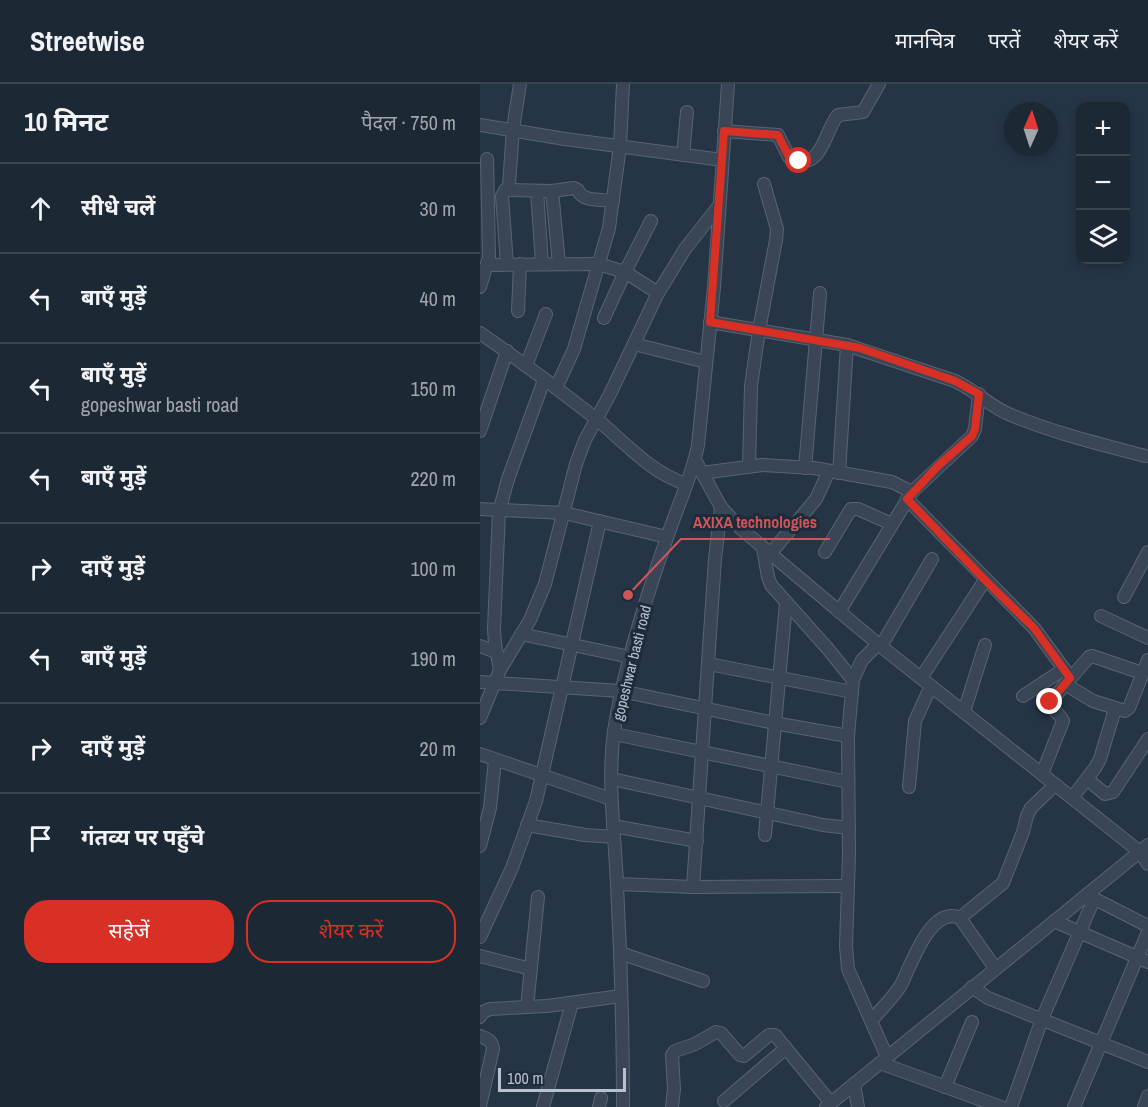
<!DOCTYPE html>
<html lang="hi">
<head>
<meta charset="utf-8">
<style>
	body { margin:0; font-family:"Archivo Narrow","Noto Sans Devanagari",sans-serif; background:#293440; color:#f1f3f6 }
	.controls { position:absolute; right:18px; top:18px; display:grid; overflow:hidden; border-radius:12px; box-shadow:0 3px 9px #0003 }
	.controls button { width:54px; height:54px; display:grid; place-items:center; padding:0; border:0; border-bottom:2px solid #3a444f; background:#1c2834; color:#f1f3f6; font:30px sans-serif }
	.compass { position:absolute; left:524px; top:18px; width:54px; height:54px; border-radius:50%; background:#1c2834; box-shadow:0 3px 9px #0003; rotate:3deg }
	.scale { position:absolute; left:18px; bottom:15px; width:128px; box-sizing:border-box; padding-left:6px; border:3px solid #b8c1ce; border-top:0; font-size:16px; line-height:21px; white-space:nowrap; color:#b8c1ce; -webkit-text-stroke:4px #1e2b3a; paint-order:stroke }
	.stop { position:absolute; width:18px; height:18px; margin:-14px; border:4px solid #d93025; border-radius:50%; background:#fff }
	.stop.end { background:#d93025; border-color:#fff; box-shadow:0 2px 6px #0008 }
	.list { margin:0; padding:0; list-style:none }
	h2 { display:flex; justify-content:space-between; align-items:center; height:78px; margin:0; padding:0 24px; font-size:26px }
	h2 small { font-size:20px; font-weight:400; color:#a0a6ac }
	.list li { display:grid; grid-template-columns:39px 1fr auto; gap:18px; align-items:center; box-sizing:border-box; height:90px; padding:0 24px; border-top:2px solid #3a444f }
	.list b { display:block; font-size:22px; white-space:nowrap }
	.list p { margin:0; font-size:20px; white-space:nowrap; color:#a0a6ac }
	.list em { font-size:20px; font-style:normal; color:#a0a6ac }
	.actions { display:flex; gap:12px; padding:18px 24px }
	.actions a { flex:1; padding:14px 0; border:2px solid #d93025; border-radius:24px; text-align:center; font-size:21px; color:#d93025 }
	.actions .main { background:#d93025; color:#fff }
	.icon { flex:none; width:33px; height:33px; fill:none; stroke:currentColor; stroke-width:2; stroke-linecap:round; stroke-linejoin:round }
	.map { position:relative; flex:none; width:668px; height:1023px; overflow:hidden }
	header { display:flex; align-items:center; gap:36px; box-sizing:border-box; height:84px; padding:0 30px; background:#1c2834; border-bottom:2px solid #3a444f }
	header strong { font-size:28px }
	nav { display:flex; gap:33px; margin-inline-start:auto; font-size:21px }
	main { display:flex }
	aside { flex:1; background:#1c2834 }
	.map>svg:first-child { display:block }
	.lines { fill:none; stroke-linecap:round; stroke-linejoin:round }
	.minor-casing { stroke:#596472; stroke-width:14 }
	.minor { stroke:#3a4655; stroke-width:12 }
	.route { stroke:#d93025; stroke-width:8 }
	.labels { text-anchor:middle; stroke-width:6; stroke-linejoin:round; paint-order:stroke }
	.street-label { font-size:15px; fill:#b8c1ce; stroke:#1e2b3a }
	.leader { fill:none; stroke:#cd565a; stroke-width:2 }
	.callout-dot { fill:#cd565a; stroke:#1e2b3a; stroke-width:2 }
	.callout-label { font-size:16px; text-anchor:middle; font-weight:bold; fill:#cd565a; stroke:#1e2b3a; stroke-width:6; stroke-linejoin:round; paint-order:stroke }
</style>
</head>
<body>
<header>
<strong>Streetwise</strong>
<nav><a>मानचित्र</a><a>परतें</a><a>शेयर करें</a></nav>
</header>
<main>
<aside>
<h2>10 मिनट<small>पैदल · 750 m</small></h2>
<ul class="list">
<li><svg class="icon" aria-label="ahead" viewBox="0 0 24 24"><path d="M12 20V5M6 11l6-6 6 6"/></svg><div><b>सीधे चलें</b></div><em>30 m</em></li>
<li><svg class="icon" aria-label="left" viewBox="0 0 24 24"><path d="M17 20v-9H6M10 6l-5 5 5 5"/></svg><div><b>बाएँ मुड़ें</b></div><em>40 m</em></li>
<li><svg class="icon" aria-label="left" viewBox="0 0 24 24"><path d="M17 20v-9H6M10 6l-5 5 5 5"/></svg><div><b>बाएँ मुड़ें</b><p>gopeshwar basti road</p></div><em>150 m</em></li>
<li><svg class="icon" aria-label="left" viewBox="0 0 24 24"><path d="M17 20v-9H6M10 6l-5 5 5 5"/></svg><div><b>बाएँ मुड़ें</b></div><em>220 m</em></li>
<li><svg class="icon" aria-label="right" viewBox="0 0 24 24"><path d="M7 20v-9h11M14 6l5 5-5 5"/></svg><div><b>दाएँ मुड़ें</b></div><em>100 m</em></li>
<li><svg class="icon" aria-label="left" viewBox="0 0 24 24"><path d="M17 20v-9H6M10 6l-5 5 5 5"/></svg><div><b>बाएँ मुड़ें</b></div><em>190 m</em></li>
<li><svg class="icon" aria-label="right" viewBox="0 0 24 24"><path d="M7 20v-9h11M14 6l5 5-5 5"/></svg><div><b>दाएँ मुड़ें</b></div><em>20 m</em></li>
<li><svg class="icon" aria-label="arrive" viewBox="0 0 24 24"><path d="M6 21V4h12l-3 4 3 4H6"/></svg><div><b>गंतव्य पर पहुँचे</b></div></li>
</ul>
<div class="actions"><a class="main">सहेजें</a><a>शेयर करें</a></div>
</aside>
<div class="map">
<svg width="668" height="1023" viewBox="0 0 668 1023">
	<rect width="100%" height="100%" fill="#253546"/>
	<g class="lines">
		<!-- minor casing -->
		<g class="minor-casing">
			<g id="minor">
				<path d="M0,41L85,55L242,76"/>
				<path d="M244,47L298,51L309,73C342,91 344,47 358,31L383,28L399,0"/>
				<path d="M203,71L207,28"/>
				<path d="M25,106L72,107L94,104L98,106C102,118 121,115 133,117"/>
				<path d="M57,107L62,180"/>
				<path d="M72,107L79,180"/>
				<path d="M27,180L22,112L29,101L33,45L40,0"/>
				<path d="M8,181L118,180L145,188L178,209"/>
				<path d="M0,203L9,173L7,75"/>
				<path d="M38,227L40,180"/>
				<path d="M124,234L145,188L171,137"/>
				<path d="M230,238L367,261L475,297C495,306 510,323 531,331C574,349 620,360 665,372"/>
				<path d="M0,249C39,276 77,304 114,333C144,357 169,388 206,400"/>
				<path d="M154,260L226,278"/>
				<path d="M46,282L66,230"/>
				<path d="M76,304L94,265L129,144L140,62L143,0"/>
				<path d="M0,347L27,267"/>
				<path d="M215,376L241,423L260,444L398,560L660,768L668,780"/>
				<path d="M269,382L271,302L279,246L296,156L297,145L284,100"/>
				<path d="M325,384L340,209"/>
				<path d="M222,389L282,381L334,384L412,398L432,408"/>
				<path d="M359,389L367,261"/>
				<path d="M427,415L554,544L590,593"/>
				<path d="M0,425L84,429L187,453"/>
				<path d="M283,464L288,493L291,501L348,565L373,596"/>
				<path d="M345,468L371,425H378L412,440"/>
				<path d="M290,470L336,415L349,387"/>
				<path d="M644,513L668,468"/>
				<path d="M359,528L432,408L492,352L495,345L499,310"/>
				<path d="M621,532L668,554"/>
				<path d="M41,550L150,573"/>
				<path d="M398,560L382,576L373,596L368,652L369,771L366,862L368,885L407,973"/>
				<path d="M0,562L16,568"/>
				<path d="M401,562L452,475"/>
				<path d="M229,580L372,608"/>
				<path d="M20,586L15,560L14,545L19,428L28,395L64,296"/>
				<path d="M441,594L505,496"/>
				<path d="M0,598L141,607L294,639L368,652"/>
				<path d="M585,600L613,617L645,627L649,624L668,576"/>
				<path d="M543,612L584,585"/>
				<path d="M484,628L505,561"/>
				<path d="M0,634L20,586L50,536L65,500L96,380L105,356L130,310L178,209L205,165L238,123"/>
				<path d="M134,650L368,698"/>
				<path d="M0,670L131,715"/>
				<path d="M562,690L583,637C580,629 571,627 570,618L609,573L612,572L662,589"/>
				<path d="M132,695L343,741L369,744"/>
				<path d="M607,695L625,710L633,708L668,655"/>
				<path d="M429,703L435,637L451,602"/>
				<path d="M592,714L615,684L620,675L635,625"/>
				<path d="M47,741L105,751L134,753"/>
				<path d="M133,742L217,757"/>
				<path d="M285,751L306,519"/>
				<path d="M0,762L10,724L15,676"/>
				<path d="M137,800L213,803L368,802"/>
				<path d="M213,803L235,475L241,423"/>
				<path d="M607,811L668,842"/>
				<path d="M480,834L523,799L543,748L547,732L551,724L575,701"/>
				<path d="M574,837L668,878"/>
				<path d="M0,853L32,784L56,717L120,437"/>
				<path d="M140,869L223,897"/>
				<path d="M0,872L51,885"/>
				<path d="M492,903L508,914L668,978"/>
				<path d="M47,923L58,813"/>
				<path d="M0,933L3,928L10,925L67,922L141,912"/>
				<path d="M391,937C401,925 413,914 421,901C431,882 450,821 480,834L515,884"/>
				<path d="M0,952C7,955 12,956 13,965L0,1022"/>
				<path d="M400,979L521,1023"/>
				<path d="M374,1000L378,1023"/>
				<path d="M465,1003L492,938"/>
				<path d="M244,1017L306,964"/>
				<path d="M63,1023L92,919"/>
				<path d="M119,1023L121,1014"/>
				<path d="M143,1023C143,949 141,875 137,801C135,750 127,698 134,647C144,582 166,513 188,451C198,421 212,392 218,361L234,203L248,0"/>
				<path d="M192,1023L194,1005L192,971L195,967L215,960L236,948L241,949L260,971L264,972L289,951H295L351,1019"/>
				<path d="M346,1023L668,761"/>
				<path d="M531,1023L562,935L614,815"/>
				<path d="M594,1023L668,848"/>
				<path d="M664,1023L668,1012"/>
			</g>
		</g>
		<!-- minor -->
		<use href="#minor" class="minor"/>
	</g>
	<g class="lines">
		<!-- route -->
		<path class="route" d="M319,77L309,73L298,51L244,47L230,238L380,264L475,297L499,310L495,345L492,352L458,382L427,415L505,496L554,544L590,594L570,618"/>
	</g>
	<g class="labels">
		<!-- street labels -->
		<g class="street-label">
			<text transform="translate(152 579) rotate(-76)" y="5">gopeshwar basti road</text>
		</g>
	</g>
	<!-- callouts -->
	<path class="leader" d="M148 511L201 455H350"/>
	<circle class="callout-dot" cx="148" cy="511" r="6"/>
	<g class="callout-label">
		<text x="275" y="444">AXIXA technologies</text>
	</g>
</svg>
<div class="controls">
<button>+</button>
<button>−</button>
<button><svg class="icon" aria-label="layers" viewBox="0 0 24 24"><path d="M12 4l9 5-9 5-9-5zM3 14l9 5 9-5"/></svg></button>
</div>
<svg class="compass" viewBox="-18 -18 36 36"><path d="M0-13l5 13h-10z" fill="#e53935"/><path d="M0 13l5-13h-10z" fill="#a0a6ac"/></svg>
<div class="scale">100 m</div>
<div class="stop" style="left:319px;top:77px"></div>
<div class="stop end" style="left:570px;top:618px"></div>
</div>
</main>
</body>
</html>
